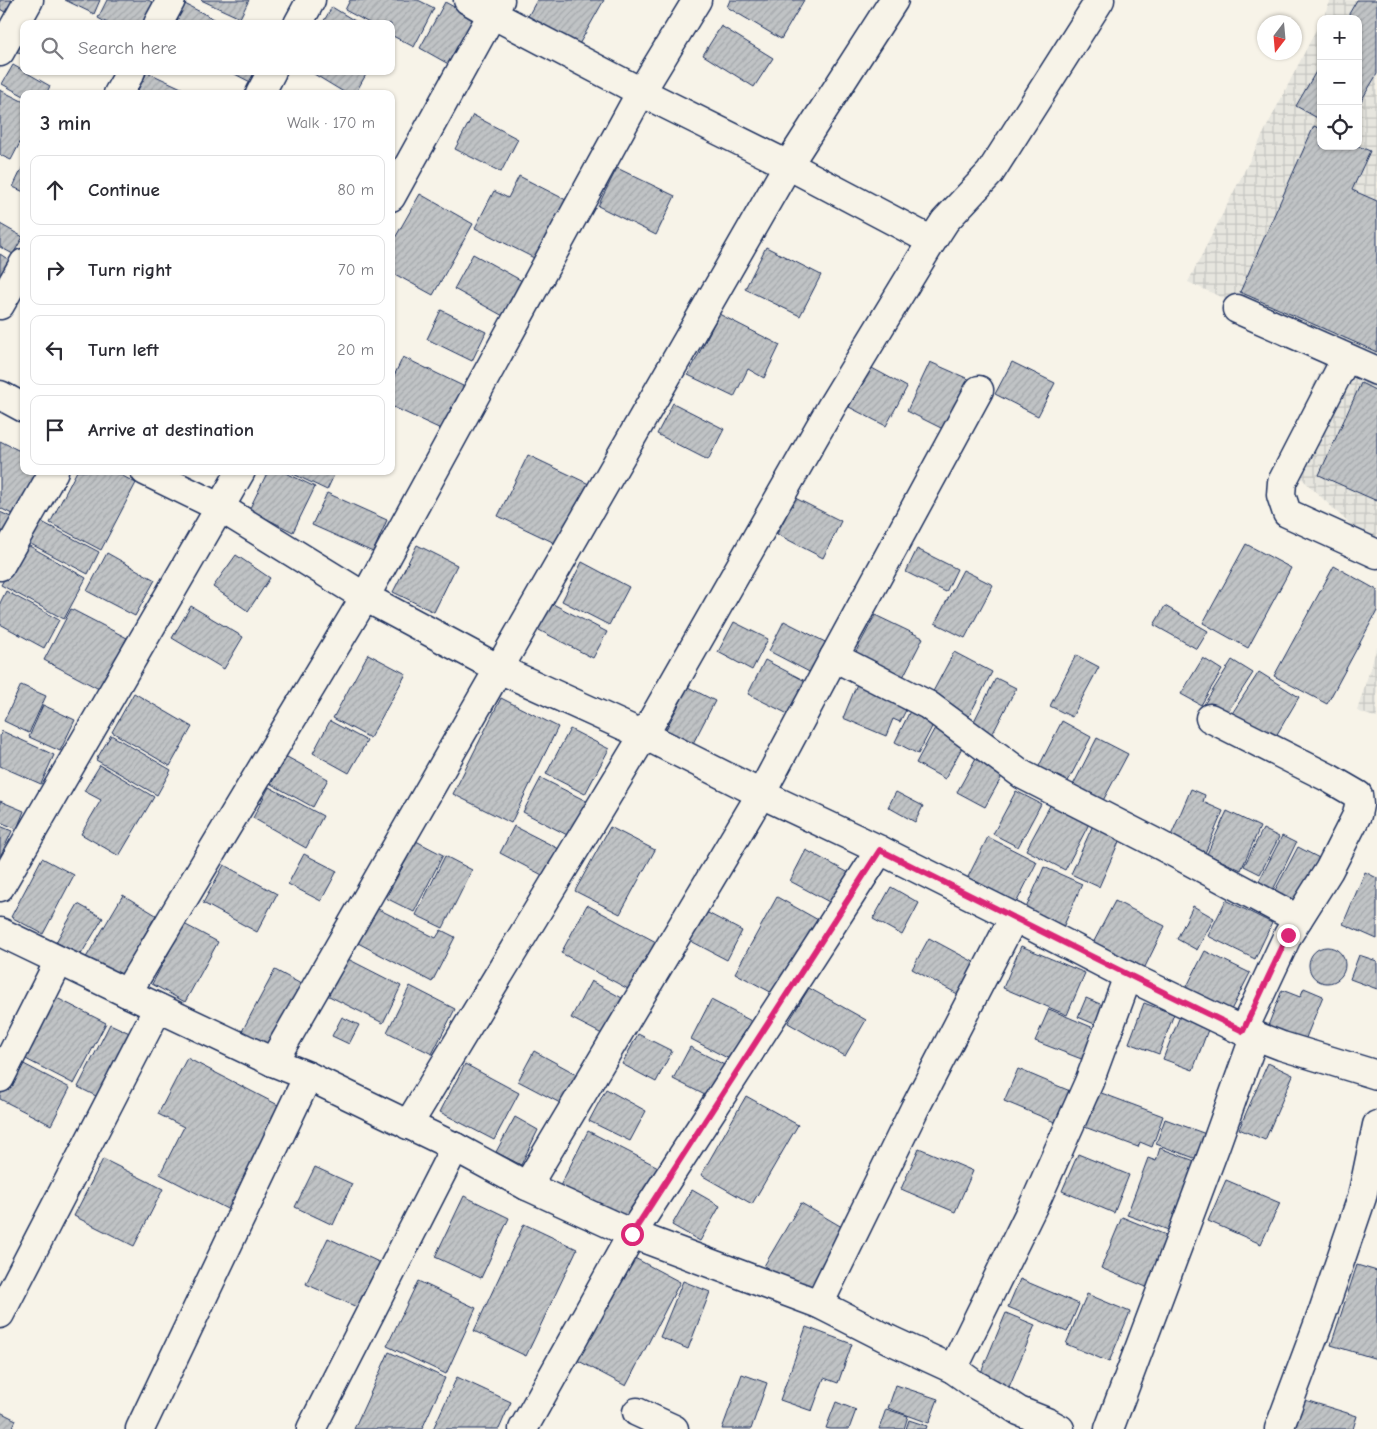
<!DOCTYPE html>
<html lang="en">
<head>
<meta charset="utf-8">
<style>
	body { margin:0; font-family:"Comic Neue",sans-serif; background:#f2f2f3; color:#2b2b33 }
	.controls { position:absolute; right:15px; top:15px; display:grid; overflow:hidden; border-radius:10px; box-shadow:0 1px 4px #0004 }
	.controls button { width:45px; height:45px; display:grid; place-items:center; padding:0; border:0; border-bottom:1px solid #e1e1e2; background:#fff; color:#2b2b33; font:25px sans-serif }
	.compass { position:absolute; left:1257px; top:15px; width:45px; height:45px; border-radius:50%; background:#fff; box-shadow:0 1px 4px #0004; rotate:196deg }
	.stop { position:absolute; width:15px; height:15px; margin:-11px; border:4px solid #db2777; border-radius:50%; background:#fff }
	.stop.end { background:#db2777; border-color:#fff; box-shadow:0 1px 5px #0008 }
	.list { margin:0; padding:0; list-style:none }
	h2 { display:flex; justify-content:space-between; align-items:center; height:65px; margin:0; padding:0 20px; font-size:21px }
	h2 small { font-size:16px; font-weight:400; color:#7c7c81 }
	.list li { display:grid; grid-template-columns:32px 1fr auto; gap:15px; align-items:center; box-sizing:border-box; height:70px; margin:0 10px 10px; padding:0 10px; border:1px solid #e1e1e2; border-radius:10px }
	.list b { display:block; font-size:19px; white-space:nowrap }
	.list em { font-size:16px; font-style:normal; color:#7c7c81 }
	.icon { flex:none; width:28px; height:28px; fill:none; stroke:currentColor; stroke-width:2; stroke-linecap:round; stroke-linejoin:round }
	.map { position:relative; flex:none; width:1377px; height:1429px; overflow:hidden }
	.search { position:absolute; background:#fff; box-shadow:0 1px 4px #0004; left:20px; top:20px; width:375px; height:55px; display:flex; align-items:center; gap:12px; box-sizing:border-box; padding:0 18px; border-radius:10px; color:#7c7c81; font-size:19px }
	.panel { position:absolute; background:#fff; box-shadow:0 1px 4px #0004; left:20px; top:90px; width:375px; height:385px; border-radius:10px }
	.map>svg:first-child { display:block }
	.industrial { fill:url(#industrial-grid) }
	.building { fill:url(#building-hatch); stroke:#1b2f5e }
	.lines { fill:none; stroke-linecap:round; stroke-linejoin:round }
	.street-casing { stroke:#1b2f5e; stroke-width:31 }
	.street { stroke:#f7f3e8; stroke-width:28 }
	.route { stroke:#db2777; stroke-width:6 }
</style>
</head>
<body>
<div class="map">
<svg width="1377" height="1429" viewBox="0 0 1377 1429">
	<defs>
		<pattern id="industrial-grid" width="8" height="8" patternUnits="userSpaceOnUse" patternTransform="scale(1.25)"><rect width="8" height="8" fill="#e6e5de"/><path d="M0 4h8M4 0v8" fill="none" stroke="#c5c5c1"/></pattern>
		<pattern id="building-hatch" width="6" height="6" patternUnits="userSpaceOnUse" patternTransform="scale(1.25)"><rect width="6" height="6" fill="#c0c3c5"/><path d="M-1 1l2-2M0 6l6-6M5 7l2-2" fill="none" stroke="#a4a8ac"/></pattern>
	</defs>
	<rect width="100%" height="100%" fill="#f7f3e8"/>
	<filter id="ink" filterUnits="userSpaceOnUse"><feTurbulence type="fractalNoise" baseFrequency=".02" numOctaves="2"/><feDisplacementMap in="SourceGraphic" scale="10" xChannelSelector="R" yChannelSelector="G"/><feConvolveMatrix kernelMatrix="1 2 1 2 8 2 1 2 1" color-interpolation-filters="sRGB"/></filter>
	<g filter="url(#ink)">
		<!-- industrial -->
		<g class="industrial">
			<path d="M1331,0H1377V550L1280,458L1331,347L1188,282L1321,20V146H1358V19H1322Z"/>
			<path d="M1377,647V718L1357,711Z"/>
		</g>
		<!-- building -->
		<g class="building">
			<path d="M0,0H17L8,14L0,9Z"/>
			<path d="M65,0H100L94,14Z"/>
			<path d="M107,0H148L158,5L148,24H109L98,18Z"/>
			<path d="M201,0H249L240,18Z"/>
			<path d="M350,0H418L434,8L414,47L391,35V24H371L345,10Z"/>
			<path d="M537,0H604L577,48L526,20Z"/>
			<path d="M730,0H804L781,39L727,7Z"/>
			<path d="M1357,0H1377V74L1358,106V19H1346Z"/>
			<path d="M179,1L224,24H168Z"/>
			<path d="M445,2L478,20L452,66L420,48Z"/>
			<path d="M332,7L355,21L353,24H322Z"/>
			<path d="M721,26L773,58L754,87L703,55Z"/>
			<path d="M24,37V55L16,51Z"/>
			<path d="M1321,63V120L1296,106Z"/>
			<path d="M13,65L50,86L46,94H24V96L2,84Z"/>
			<path d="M229,71H265L258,86Z"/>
			<path d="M309,71H368L355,94H347Z"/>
			<path d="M147,72L192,93V94H136Z"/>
			<path d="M0,90L24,102V135L11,160L0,155Z"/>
			<path d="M473,115L518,139L501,172L455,149Z"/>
			<path d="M1314,126L1321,129V146H1358L1370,151L1352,190L1377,201V352L1240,292Z"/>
			<path d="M24,164V192L13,187Z"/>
			<path d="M617,168L675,196L656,235L598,206Z"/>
			<path d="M519,176L566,200L536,259L475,228L494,191L508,198Z"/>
			<path d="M420,194L473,224L433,295L391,272V245Z"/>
			<path d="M0,224L23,237L13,254L0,247Z"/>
			<path d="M766,247L821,275L800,316L745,289Z"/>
			<path d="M0,254L12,262L0,283Z"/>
			<path d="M473,254L524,282L505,317L454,289Z"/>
			<path d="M441,310L486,332L472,361L427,339Z"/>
			<path d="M719,314L780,345L764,378L748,369L734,397L688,375Z"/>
			<path d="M403,357L465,387L443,430L391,406V382Z"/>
			<path d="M930,362L973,381L949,432L907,411Z"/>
			<path d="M1012,362L1055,383L1038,416L995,394Z"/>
			<path d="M870,367L907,387L886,426L849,407Z"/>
			<path d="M1361,383L1377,391V501L1319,475Z"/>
			<path d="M673,403L724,429L708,460L657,434Z"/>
			<path d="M0,441L24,453V471H38L16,516L0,508Z"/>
			<path d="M528,455L589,484L559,545L498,516Z"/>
			<path d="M77,471H113L136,483L101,550L50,523Z"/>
			<path d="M268,471H282L315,487L293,532L249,510Z"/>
			<path d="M287,471H336L327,490Z"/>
			<path d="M327,493L387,520L373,552L312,525Z"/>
			<path d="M795,498L841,521L823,558L777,534Z"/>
			<path d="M0,512L13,518L2,538L0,537Z"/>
			<path d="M40,521L99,552L88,574L29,543Z"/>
			<path d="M24,543L86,578L64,619L1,585Z"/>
			<path d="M1246,544L1291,568L1248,648L1203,623Z"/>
			<path d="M417,545L457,565L434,612L393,592Z"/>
			<path d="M917,549L957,569L946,592L906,572Z"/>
			<path d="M107,553L155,580L135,616L87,591Z"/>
			<path d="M236,555L270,578L248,611L213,587Z"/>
			<path d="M582,562L629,587L609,625L562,601Z"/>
			<path d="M1334,566L1377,590V611L1327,704L1274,676Z"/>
			<path d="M963,570L993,585L965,638L935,623Z"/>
			<path d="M6,591L59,620L44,648L0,624V603Z"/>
			<path d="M551,603L607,632L593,658L537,629Z"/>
			<path d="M191,606L243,637L224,669L172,638Z"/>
			<path d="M1165,606L1208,631L1197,649L1154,625Z"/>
			<path d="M71,609L127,638L99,689L44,660Z"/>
			<path d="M875,615L923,638L898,687L850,663Z"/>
			<path d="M784,621L833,646L817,676L769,651Z"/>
			<path d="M734,622L768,639L752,670L718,652Z"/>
			<path d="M954,652L992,672L967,720L928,701Z"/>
			<path d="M368,654L406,674L370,738L333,718Z"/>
			<path d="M1076,655L1099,667L1072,717L1050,706Z"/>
			<path d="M1203,658L1222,670L1201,705L1181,694Z"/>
			<path d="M765,660L809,683L792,716L748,694Z"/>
			<path d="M1232,660L1253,673L1223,719L1203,706Z"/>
			<path d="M1259,672L1299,697L1273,741L1231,715Z"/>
			<path d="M996,678L1016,688L990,739L970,729Z"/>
			<path d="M857,684L908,706L900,722L893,719L886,736L843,718Z"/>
			<path d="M21,685L46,696L29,733L4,721Z"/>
			<path d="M688,687L715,701L690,749L663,735Z"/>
			<path d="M134,693L192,727L170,766L112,732Z"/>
			<path d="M501,698L558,727L511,823L453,794Z"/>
			<path d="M43,705L75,720L60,751L29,737Z"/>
			<path d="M911,709L935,721L918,754L895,742Z"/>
			<path d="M330,721L367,741L349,773L313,753Z"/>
			<path d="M1062,721L1091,737L1066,785L1037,770Z"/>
			<path d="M936,726L965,742L945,779L916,763Z"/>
			<path d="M570,729L609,749L585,794L546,774Z"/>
			<path d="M2,731L54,755L41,784L0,766V736Z"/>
			<path d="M111,735L171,770L157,795L96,760Z"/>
			<path d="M1097,738L1128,754L1099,808L1069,793Z"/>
			<path d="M977,756L1005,771L985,807L957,792Z"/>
			<path d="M287,757L328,779L313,807L271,784Z"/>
			<path d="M100,765L154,797L119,856L81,834L101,800L84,791Z"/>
			<path d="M541,778L592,804L573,838L523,812Z"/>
			<path d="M269,787L323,816L306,848L253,818Z"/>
			<path d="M1191,789L1205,795L1203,802L1223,811L1205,853L1170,838Z"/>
			<path d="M1016,791L1041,804L1018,847L993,834Z"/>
			<path d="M896,792L923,806L915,822L888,807Z"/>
			<path d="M0,801L24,811L17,829L0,822Z"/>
			<path d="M1052,802L1090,822L1065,870L1026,850Z"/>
			<path d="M1227,811L1260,827L1241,870L1207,854Z"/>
			<path d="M1093,825L1121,837L1099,887L1071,874Z"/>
			<path d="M0,826L12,831L0,857Z"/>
			<path d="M514,826L563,851L548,878L500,853Z"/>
			<path d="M610,827L655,850L620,914L575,891Z"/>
			<path d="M1263,829L1279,837L1260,874L1244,866Z"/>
			<path d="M1282,836L1296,843L1272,892L1257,885Z"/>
			<path d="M988,837L1037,862L1012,911L963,887Z"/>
			<path d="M416,841L443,855L414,912L386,898Z"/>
			<path d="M1298,847L1325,861L1300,910L1272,896Z"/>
			<path d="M806,850L849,873L833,904L790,881Z"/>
			<path d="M304,854L337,871L321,901L288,884Z"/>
			<path d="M445,856L472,870L443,928L416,915Z"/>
			<path d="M42,858L74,875L43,934L11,917Z"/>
			<path d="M224,865L277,894L257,932L203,903Z"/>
			<path d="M1044,867L1082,884L1061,932L1023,915Z"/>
			<path d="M1365,872L1377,878V939L1343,924Z"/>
			<path d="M891,887L919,903L902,935L873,919Z"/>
			<path d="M123,895L156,915L118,981L84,961Z"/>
			<path d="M777,897L820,921L778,996L735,973Z"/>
			<path d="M1226,900L1272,923L1255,959L1208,936Z"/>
			<path d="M1115,901L1165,926L1142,973L1091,947Z"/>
			<path d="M78,904L103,918L80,956L56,942Z"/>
			<path d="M587,905L656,942L630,990L561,953Z"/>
			<path d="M1193,906L1214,918L1197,950L1177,939Z"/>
			<path d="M376,908L436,938L441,930L455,937L432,982L358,943Z"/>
			<path d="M704,911L742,931L727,960L689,940Z"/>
			<path d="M184,924L218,942L185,1002L152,984Z"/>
			<path d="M929,938L983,967L965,998L912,969Z"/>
			<path d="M1021,946L1085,973L1067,1015L1003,988Z"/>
			<circle cx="1327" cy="965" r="18"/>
			<path d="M1205,951L1250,973L1230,1012L1182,996Z"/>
			<path d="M1359,955L1377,961V989L1350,979Z"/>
			<path d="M346,958L401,986L383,1023L327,995Z"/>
			<path d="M275,970L303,985L268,1050L240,1035Z"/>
			<path d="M591,981L622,998L602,1034L571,1018Z"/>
			<path d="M410,986L455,1009L432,1054L387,1032Z"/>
			<path d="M809,988L866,1020L845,1056L788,1023Z"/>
			<path d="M1304,988L1323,996L1303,1045L1266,1031L1282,990L1300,997Z"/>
			<path d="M49,994L106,1023L74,1084L18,1055Z"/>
			<path d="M1086,998L1112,1009L1104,1028L1078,1017Z"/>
			<path d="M711,1000L755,1023L735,1062L691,1039Z"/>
			<path d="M1144,1003L1174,1014L1159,1054L1129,1043Z"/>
			<path d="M1049,1009L1096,1029L1084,1060L1035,1041Z"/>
			<path d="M1180,1016L1209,1027L1193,1070L1163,1059Z"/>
			<path d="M342,1017L359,1025L349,1044L332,1036Z"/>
			<path d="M110,1024L136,1036L104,1100L78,1087Z"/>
			<path d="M638,1034L672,1051L656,1082L622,1064Z"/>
			<path d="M690,1047L732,1069L715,1100L673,1079Z"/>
			<path d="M534,1051L578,1075L562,1104L518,1081Z"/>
			<path d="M187,1058L282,1107L229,1210L160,1174L184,1127L158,1114Z"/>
			<path d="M16,1060L70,1088L51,1125L0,1099V1091Z"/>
			<path d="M1268,1063L1293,1075L1265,1140L1239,1129Z"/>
			<path d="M465,1064L519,1093L494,1140L440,1112Z"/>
			<path d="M1018,1069L1070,1091L1057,1123L1004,1101Z"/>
			<path d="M606,1089L646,1111L630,1141L589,1121Z"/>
			<path d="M1096,1091L1163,1116L1152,1147L1140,1142L1138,1147L1082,1126Z"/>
			<path d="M746,1096L798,1125L752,1204L701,1175Z"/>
			<path d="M515,1117L538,1130L521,1165L496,1152Z"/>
			<path d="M1165,1119L1206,1134L1197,1159L1156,1144Z"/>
			<path d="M588,1131L664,1170L635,1225L560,1186Z"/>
			<path d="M919,1148L973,1171L955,1212L901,1189Z"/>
			<path d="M1160,1148L1200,1163L1174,1232L1127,1215L1148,1158L1156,1161Z"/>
			<path d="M1078,1154L1129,1175L1114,1213L1062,1191Z"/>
			<path d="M103,1159L163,1189L134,1246L74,1216Z"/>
			<path d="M315,1167L352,1184L333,1225L295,1207Z"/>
			<path d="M1226,1180L1280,1203L1261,1244L1208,1221Z"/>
			<path d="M692,1190L720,1206L700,1241L672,1225Z"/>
			<path d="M464,1196L509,1218L481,1278L435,1257Z"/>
			<path d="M801,1203L847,1230L810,1293L764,1266Z"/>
			<path d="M1122,1217L1173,1238L1151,1289L1101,1268Z"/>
			<path d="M524,1224L577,1249L526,1356L474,1331Z"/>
			<path d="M328,1238L383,1264L361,1309L306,1284Z"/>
			<path d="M629,1255L680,1282L626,1386L575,1359Z"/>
			<path d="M1357,1265L1377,1271V1359L1331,1345Z"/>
			<path d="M1020,1279L1079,1304L1067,1332L1008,1307Z"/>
			<path d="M418,1281L476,1308L446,1374L387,1346Z"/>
			<path d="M683,1281L710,1292L688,1349L660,1337Z"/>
			<path d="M1087,1294L1130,1312L1109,1362L1066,1344Z"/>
			<path d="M1006,1313L1035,1325L1009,1387L980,1375Z"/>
			<path d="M806,1327L852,1344L838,1383L824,1378L812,1411L780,1400Z"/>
			<path d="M389,1352L445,1378L422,1429H354Z"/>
			<path d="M742,1374L767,1383L751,1429H722Z"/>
			<path d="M457,1377L511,1402L499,1429H433Z"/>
			<path d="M896,1385L938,1399L929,1423L888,1408Z"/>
			<path d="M1305,1400L1357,1416L1353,1429H1295Z"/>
			<path d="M836,1402L856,1410L849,1429H830L826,1428Z"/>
			<path d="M886,1409L908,1416L904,1429H879Z"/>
			<path d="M0,1412L16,1420L12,1429H0Z"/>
			<path d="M909,1420L927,1426L926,1429H906Z"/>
		</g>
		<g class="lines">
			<!-- street casing -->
			<g class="street-casing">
				<g id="street">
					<path d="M468,0L492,14L641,92L788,165L932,241L945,221L990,173L1100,0"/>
					<path d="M158,24L171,0"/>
					<path d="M298,24L311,0"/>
					<path d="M0,52L29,0"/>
					<path d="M118,94L131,71"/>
					<path d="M260,94L272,71"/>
					<path d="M391,197L500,0"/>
					<path d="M0,305L24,263"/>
					<path d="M1237,309L1377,371"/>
					<path d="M1346,358L1282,482L1281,495L1287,513L1377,554"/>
					<path d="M0,395L24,408"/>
					<path d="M145,471L221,508L365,597L499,669L644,735L761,794L880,850L1014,917L1128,976L1243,1031L1282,1046L1377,1075"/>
					<path d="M0,566L54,471"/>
					<path d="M834,657L928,705L1023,775L1156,843L1298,919"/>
					<path d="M1210,718L1327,777L1358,795L1359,805L1357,815L1329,870L1288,935L1243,1031"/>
					<path d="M0,887L241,471"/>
					<path d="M0,932L127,993L273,1062L308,1076L455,1147L527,1186L632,1234L819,1304L890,1340L953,1369L974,1384L999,1398L1019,1411L1049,1423L1060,1429"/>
					<path d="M127,993L365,597L641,92L697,0"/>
					<path d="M273,1062L788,165L894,0"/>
					<path d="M0,1078L59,961"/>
					<path d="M408,1125L644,735L833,404L932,241"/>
					<path d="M527,1186L761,794L834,657L979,390"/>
					<path d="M819,1304L915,1108L1014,917"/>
					<path d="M0,1314L158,1008"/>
					<path d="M953,1369L1038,1196L1089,1082L1128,976"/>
					<path d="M637,1412L674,1429"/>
					<path d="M140,1429L308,1076"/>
					<path d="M311,1429L455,1147"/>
					<path d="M523,1429L632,1234L880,850"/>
					<path d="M1109,1429L1215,1147L1255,1035"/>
					<path d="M1279,1429L1322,1314L1362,1197L1377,1125"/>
				</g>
			</g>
			<!-- street -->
			<use href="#street" class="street"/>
		</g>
	</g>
	<g class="lines" filter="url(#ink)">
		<!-- route -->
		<path class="route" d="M632,1234L880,850C1001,911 1121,972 1243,1031L1288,935"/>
	</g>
</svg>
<div class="controls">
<button>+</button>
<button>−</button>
<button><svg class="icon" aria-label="locate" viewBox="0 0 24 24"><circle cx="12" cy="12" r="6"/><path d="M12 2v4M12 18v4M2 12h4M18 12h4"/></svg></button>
</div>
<svg class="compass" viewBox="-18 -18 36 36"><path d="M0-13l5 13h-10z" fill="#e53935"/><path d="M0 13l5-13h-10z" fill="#7c7c81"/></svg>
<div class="stop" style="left:632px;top:1234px"></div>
<div class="stop end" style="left:1288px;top:935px"></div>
<div class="search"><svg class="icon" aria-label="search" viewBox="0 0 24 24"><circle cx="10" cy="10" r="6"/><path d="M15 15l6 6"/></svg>Search here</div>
<section class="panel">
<h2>3 min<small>Walk · 170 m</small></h2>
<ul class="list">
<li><svg class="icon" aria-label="ahead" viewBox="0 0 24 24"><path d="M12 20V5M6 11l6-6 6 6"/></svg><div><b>Continue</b></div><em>80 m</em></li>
<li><svg class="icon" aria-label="right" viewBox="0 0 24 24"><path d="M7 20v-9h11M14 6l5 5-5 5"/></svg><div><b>Turn right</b></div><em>70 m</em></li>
<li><svg class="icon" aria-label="left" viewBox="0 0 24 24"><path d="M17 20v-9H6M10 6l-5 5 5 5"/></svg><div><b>Turn left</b></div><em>20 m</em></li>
<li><svg class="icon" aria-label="arrive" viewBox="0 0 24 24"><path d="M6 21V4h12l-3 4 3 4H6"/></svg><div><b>Arrive at destination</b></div></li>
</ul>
</section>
</div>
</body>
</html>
